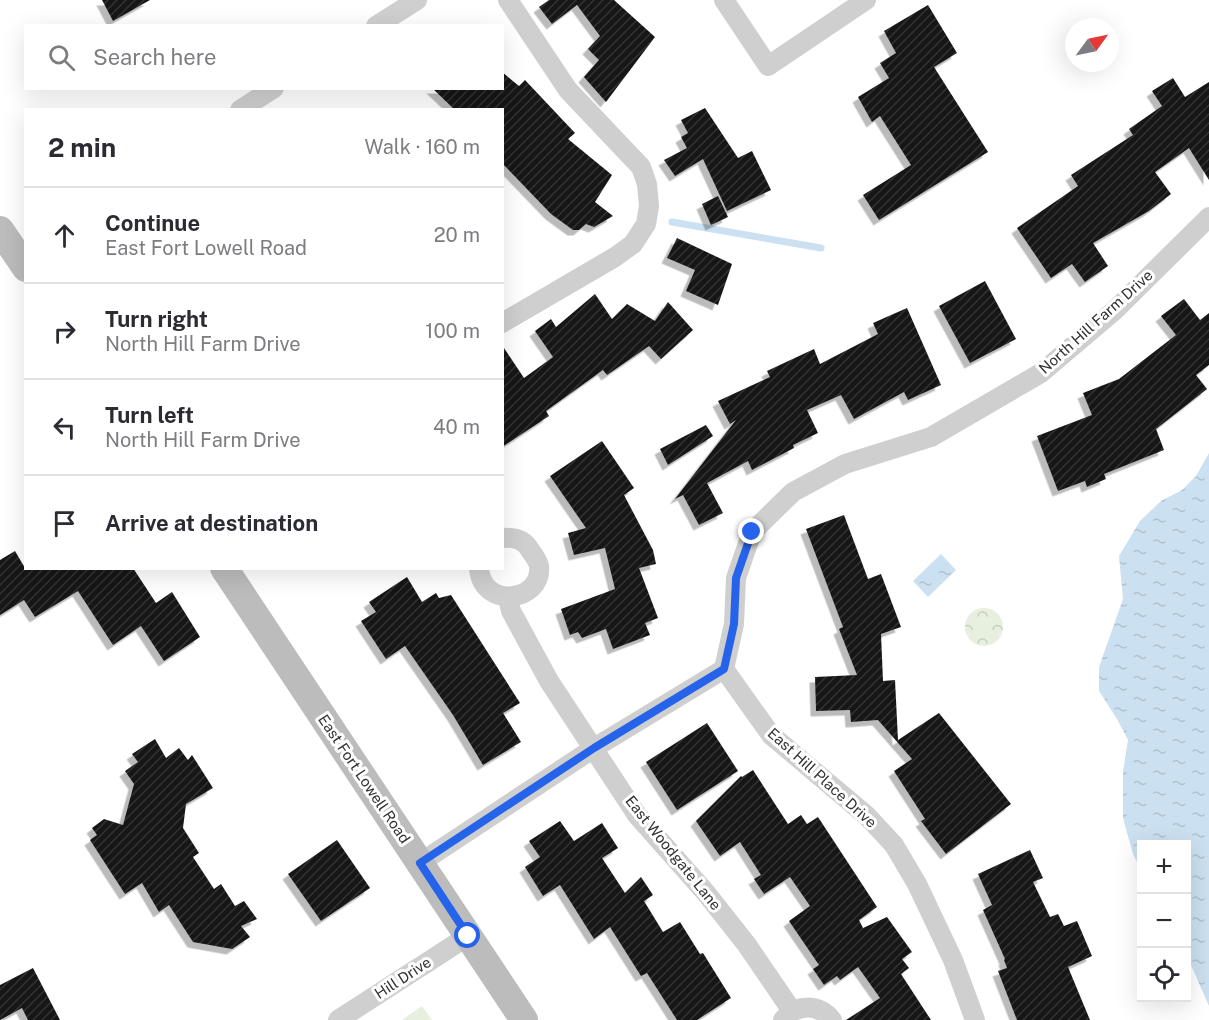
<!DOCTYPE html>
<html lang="en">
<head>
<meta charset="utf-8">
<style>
	body { margin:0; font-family:"Public Sans",sans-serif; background:#f7f7f7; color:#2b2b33 }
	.controls { position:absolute; right:18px; bottom:18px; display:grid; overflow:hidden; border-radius:0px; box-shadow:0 6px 24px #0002 }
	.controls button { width:54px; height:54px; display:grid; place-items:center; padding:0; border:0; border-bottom:2px solid #e1e1e2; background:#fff; color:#2b2b33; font:30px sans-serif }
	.compass { position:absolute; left:1065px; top:18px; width:54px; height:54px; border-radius:50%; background:#fff; box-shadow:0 6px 24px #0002; rotate:57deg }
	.stop { position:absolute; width:18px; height:18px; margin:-14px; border:4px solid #2563eb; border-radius:50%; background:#fff }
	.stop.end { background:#2563eb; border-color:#fff; box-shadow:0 2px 6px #0008 }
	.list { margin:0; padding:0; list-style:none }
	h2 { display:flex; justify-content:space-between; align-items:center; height:78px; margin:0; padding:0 24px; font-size:26px }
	h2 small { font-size:20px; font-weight:400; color:#7c7c81 }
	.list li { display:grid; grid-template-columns:39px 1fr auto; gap:18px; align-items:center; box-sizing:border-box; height:96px; padding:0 24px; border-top:2px solid #e1e1e2 }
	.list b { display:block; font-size:22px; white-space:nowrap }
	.list p { margin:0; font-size:20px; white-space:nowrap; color:#7c7c81 }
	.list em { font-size:20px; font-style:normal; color:#7c7c81 }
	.icon { flex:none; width:33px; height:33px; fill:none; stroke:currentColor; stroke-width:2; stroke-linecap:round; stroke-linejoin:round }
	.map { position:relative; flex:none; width:1209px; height:1020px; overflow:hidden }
	.search { position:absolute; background:#fff; box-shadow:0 6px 24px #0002; left:24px; top:24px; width:480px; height:66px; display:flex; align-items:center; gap:15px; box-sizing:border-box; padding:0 21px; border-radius:0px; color:#7c7c81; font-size:22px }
	.panel { position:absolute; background:#fff; box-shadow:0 6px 24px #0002; left:24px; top:108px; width:480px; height:462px; border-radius:0px }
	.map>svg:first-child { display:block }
	.green { fill:#e7efdf }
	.forest { fill:url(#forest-crowns) }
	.water { fill:url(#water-ripples) }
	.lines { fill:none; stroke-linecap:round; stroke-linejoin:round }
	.stream { stroke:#cbe0f0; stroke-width:7 }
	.building { fill:url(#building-hatch); filter:url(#shadow) }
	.street { stroke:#cfcfcf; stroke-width:20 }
	.secondary { stroke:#bcbcbc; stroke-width:28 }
	.route { stroke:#2563eb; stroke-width:8 }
	.labels { text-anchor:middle; stroke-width:6; stroke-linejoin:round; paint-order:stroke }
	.street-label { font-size:15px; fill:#323232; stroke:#fff }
</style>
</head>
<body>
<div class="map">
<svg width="1209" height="1020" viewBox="0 0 1209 1020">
	<defs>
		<pattern id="forest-crowns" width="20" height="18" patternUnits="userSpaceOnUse" patternTransform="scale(1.5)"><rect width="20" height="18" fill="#e7efdf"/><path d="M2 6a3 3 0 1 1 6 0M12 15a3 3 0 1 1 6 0" fill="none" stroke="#c7cdc0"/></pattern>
		<pattern id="water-ripples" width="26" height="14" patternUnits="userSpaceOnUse" patternTransform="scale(1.5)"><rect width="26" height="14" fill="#cbe0f0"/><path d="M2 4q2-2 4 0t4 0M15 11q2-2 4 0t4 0" fill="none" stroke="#afc1ce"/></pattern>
		<pattern id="building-hatch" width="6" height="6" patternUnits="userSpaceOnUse" patternTransform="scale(1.5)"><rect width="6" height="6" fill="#191919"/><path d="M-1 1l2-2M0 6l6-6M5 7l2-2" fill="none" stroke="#323232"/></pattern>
		<filter id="shadow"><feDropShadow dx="-5.5" dy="5.5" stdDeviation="0" flood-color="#0004"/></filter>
	</defs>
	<rect width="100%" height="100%" fill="#fff"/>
	<!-- green -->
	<path class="green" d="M422,1006L432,1020H402Z"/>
	<!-- forest -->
	<circle class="forest" cx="984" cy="627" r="19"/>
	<!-- water -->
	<g class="water">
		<path d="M1209,453V1006L1187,956L1186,844H1142L1141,870L1133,854L1123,818V772L1128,740L1117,719L1099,691V667L1123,599L1119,556L1140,521L1161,501L1182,490L1196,476Z"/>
		<path d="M941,554L956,570L928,597L913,581Z"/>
	</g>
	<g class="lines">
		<!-- stream -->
		<path class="stream" d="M672,222L821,248"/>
	</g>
	<!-- building -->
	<g class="building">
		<path d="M102,0H150L113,21Z"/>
		<path d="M549,0H614L655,37L606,102L584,77L599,60L588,49L600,36L577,5L552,24L539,7Z"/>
		<path d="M928,5L957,53L934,67L988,152L879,220L863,195L911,165L880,116L872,122L858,97L889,78L880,63L896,53L884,31Z"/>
		<path d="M502,72L519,86L525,80L575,133L568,139L612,175L595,202L613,216L594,227L586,224L579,230H573L551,214L502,163V110H455L432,88H502Z"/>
		<path d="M1173,78L1185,97L1209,82V180L1189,148L1155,172L1171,194L1149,211L1093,243L1108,266L1085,282L1072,264L1051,278L1017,228L1078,186L1071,175L1133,135L1129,129L1162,106L1152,91Z"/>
		<path d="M705,108L738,158L752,151L771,190L727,211L703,159L675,176L664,160L687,148L681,137L688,133L681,120Z"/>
		<path d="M718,196L728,217L711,225L702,204Z"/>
		<path d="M677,238L732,264L718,305L686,291L695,270L667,258Z"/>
		<path d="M985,281L1016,339L970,363L939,306Z"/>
		<path d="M595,294L612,319L627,304L655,321L668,302L693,330L661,359L649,346L607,375L603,370L546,411L549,416L502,447V345L524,378L553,357L535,331L551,319L556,327Z"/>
		<path d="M1184,299L1200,320L1209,313V365L1196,375L1207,389L1156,429L1164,450L1104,474L1106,479L1087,487L1085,481L1058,491L1037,436L1092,415L1083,393L1119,379L1176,335L1161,316Z"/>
		<path d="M907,308L941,385L908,400L904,392L854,419L841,395L807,410L818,433L793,445L794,448L752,470L748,461L707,483L723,513L699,525L683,495L675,499L736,420L730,424L718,401L770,377L767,371L814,349L820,364L878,334L873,323Z"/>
		<path d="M706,425L713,436L668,465L660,449Z"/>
		<path d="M602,441L634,488L624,495L653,550L656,564L639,568L658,618L645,623L650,635L613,649L606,629L582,638L578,632L570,635L561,609L615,589L605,548L574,555L568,533L586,528L550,476Z"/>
		<path d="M844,515L868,579L881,574L901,627L881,634L883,681L895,680L898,740L939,713L1011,804L946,854L921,821L925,819L894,771L912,759L878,720L851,722L850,710L816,711L815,677L857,675L839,629L843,627L806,529Z"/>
		<path d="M15,551L25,568H133L156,603L172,592L200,637L164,661L141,626L113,645L78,591L35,617L24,600L0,615V560Z"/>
		<path d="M407,577L422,602L436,593L439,598L451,595L520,703L503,713L521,742L483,765L453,715L405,646L386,659L361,621L376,612L369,602Z"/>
		<path d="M707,723L738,771L677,810L646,762Z"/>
		<path d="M155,739L166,758L179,748L188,760L192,755L213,788L186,804L183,828L199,853L193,857L214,889L221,884L235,906L244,901L257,919L241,926L250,937L232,949L193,942L169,905L159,912L142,883L125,894L90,840L97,835L92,828L104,819L123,825L134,784L125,771L138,762L132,754Z"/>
		<path d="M753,770L788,824L801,815L807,824L818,817L877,907L859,920L863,928L887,917L912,952L902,959L909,968L901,974L931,1020H846L880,998L858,967L840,980L837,976L824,985L813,969L819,965L789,921L810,906L790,877L764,894L754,879L761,875L740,842L720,856L696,821L741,776L742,777Z"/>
		<path d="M560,821L574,841L602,823L618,848L602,858L625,893L641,877L653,895L644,901L663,932L680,922L700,954L703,953L731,998L697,1020H677L647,973L641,976L610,927L594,939L560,885L543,896L525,867L540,857L529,841Z"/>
		<path d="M337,840L370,888L321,921L288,874Z"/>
		<path d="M1030,850L1043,878L1033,882L1050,917L1058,914L1064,926L1077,921L1092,956L1068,967L1090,1020H1017L998,971L1007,968L1004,960L1005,959L983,910L992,905L978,874Z"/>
		<path d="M33,968L60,1020H28L22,1008L0,1020V985Z"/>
	</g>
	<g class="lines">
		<!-- street -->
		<g class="street">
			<path d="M724,0L768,66L866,0"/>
			<path d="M376,26L417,0"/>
			<path d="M240,110L274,88"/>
			<path d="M502,323L615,257L633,244L646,224L649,206L647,184L641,167L568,90L508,0"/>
			<path d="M479,568C482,610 543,602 539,566C538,561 533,554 530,550C524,539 514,537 502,538"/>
			<path d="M508,598L511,611L549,681L637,815L706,893L747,945L792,1011"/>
			<path d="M724,669L771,735L867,816L894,845L917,884L953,960L975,1020"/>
			<path d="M420,863L594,748L724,669L734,624L736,578L752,532L793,492L845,464L931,437L1041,373L1114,311L1209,217"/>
			<path d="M338,1020L468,936"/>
			<path d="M783,1020C796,1004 818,1003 832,1020"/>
		</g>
		<!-- secondary -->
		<g class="secondary">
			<path d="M0,230L26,268"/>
			<path d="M224,568L524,1020"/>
		</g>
	</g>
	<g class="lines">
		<!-- route -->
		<path class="route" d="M468,936L420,863L594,748L724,669L734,624L736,578L752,532"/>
	</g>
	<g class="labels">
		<!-- street labels -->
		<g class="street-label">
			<text transform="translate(1096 322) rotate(-42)" y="5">North Hill Farm Drive</text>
			<text transform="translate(822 778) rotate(42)" y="5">East Hill Place Drive</text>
			<text transform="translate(364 779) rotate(56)" y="5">East Fort Lowell Road</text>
			<text transform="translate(673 853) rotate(51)" y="5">East Woodgate Lane</text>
			<text transform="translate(403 978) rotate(-33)" y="5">Hill Drive</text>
		</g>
	</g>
</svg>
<div class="controls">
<button>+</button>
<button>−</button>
<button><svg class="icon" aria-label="locate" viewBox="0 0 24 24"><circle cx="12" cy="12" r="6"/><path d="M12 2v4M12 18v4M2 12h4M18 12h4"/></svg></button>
</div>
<svg class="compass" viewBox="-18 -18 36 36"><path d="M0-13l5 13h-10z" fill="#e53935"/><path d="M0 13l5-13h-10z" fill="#7c7c81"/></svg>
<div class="stop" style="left:468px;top:936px"></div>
<div class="stop end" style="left:752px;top:532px"></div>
<div class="search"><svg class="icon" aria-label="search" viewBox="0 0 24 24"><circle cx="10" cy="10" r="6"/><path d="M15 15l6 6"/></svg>Search here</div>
<section class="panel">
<h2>2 min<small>Walk · 160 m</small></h2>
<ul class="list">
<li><svg class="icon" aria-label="ahead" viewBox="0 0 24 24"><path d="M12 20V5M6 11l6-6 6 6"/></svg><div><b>Continue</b><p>East Fort Lowell Road</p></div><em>20 m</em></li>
<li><svg class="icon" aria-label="right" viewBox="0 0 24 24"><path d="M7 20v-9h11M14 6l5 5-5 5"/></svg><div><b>Turn right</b><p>North Hill Farm Drive</p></div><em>100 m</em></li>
<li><svg class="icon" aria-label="left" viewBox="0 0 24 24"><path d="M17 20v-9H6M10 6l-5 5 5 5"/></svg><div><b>Turn left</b><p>North Hill Farm Drive</p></div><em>40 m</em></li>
<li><svg class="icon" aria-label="arrive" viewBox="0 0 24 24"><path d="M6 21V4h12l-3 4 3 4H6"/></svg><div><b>Arrive at destination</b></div></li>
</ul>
</section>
</div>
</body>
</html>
